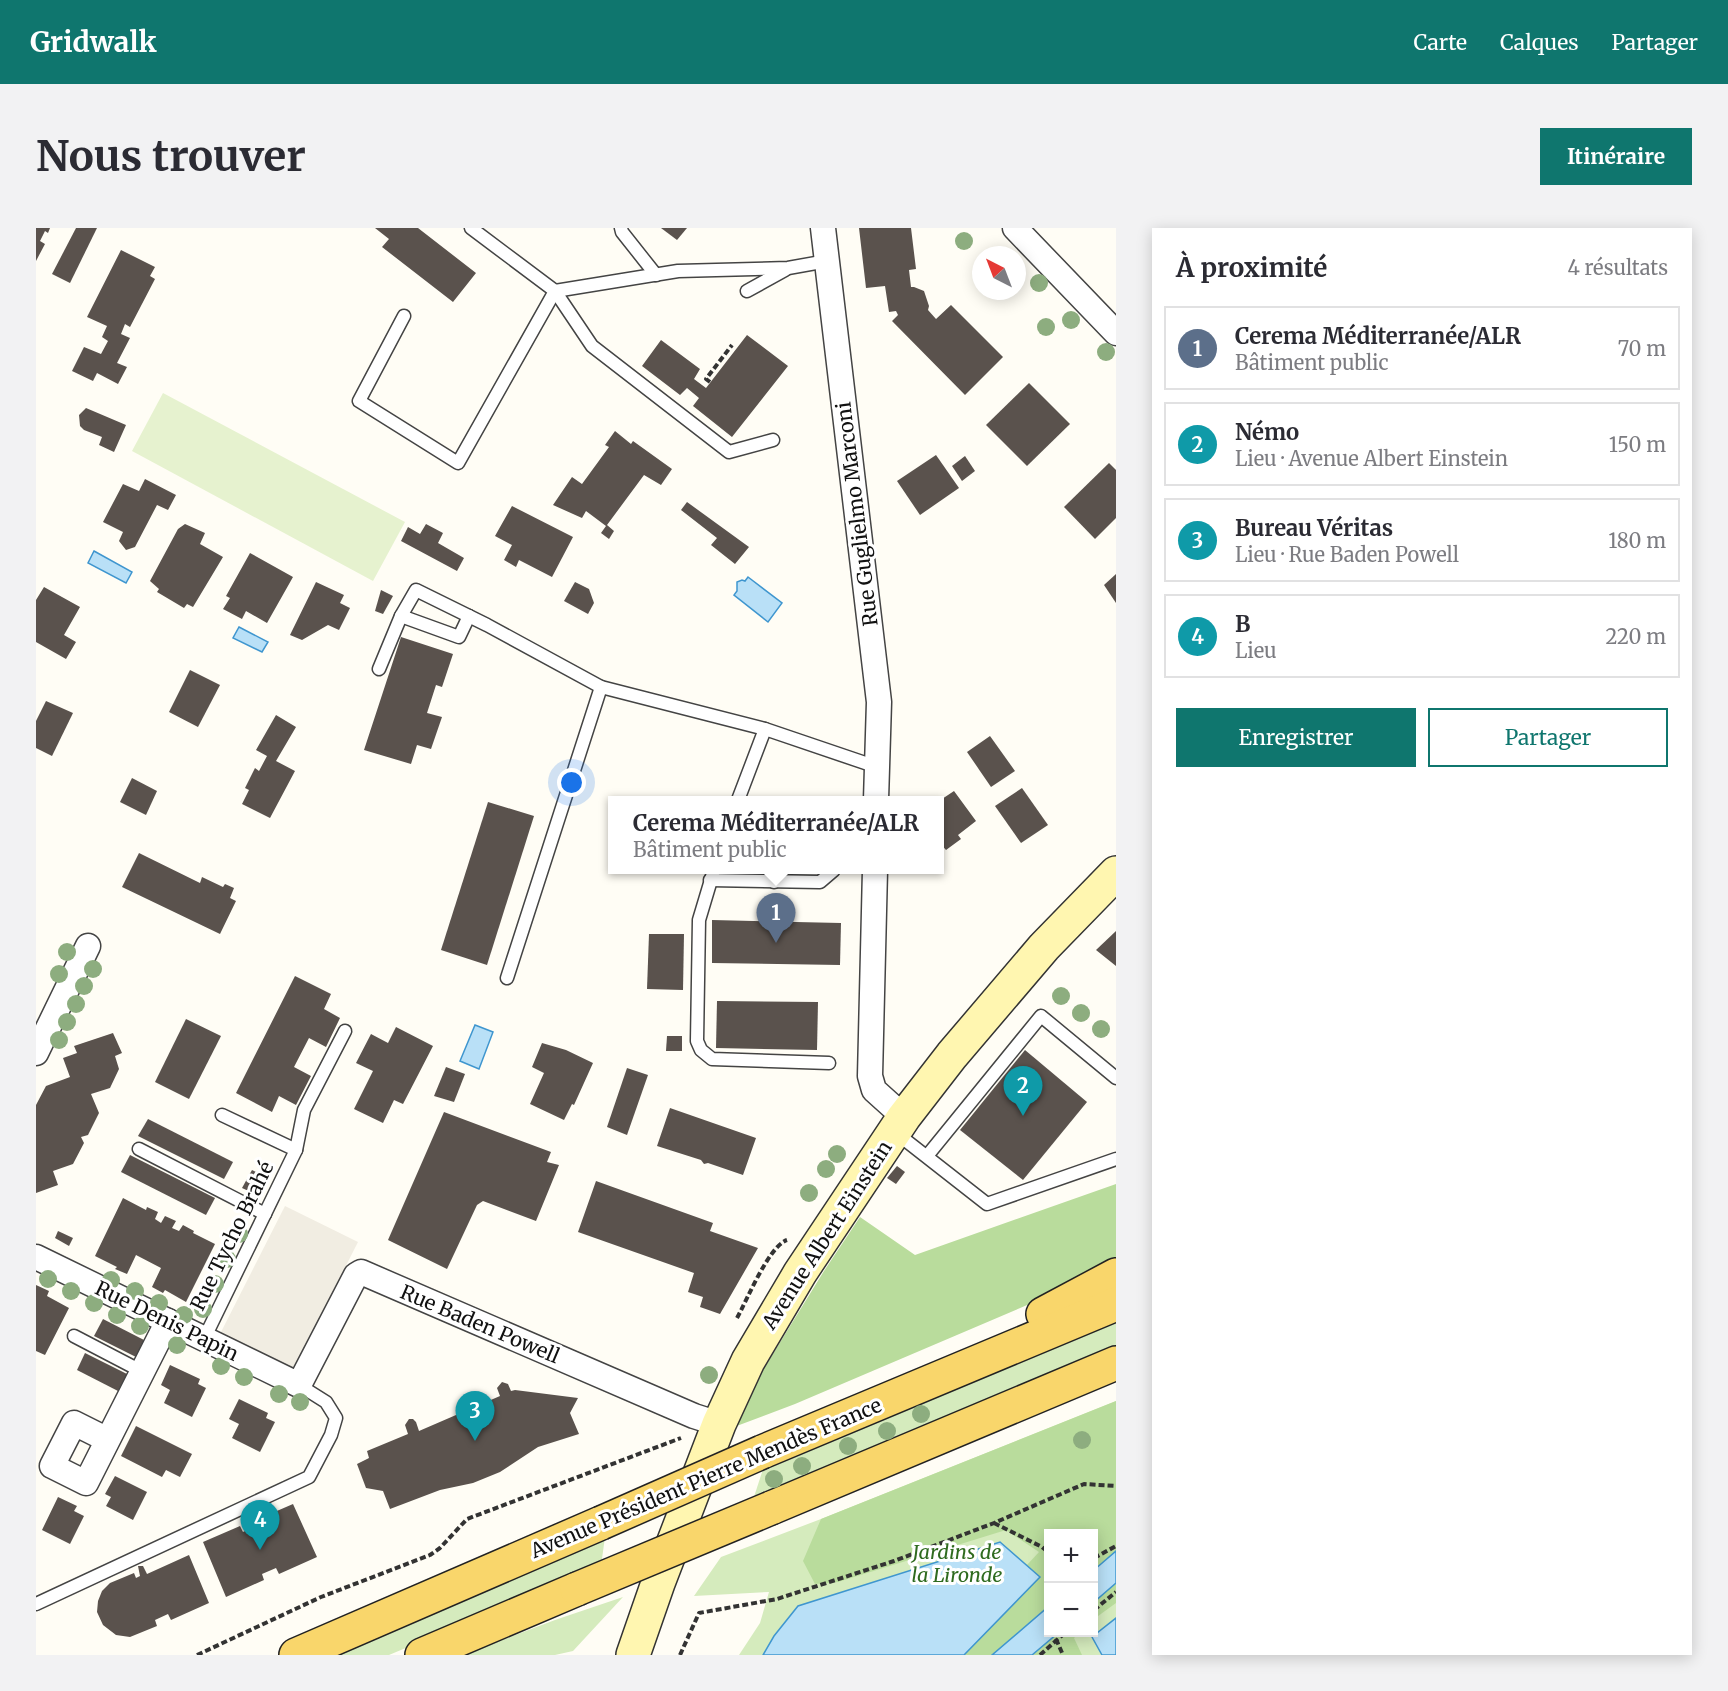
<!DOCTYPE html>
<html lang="fr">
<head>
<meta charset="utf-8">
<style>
	body { margin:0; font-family:Merriweather,serif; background:#f2f2f3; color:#2b2b33 }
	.controls { position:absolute; right:18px; bottom:18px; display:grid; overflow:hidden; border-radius:0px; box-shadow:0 3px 15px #0003 }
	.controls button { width:54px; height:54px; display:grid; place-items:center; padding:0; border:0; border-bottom:2px solid #e1e1e2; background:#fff; color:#2b2b33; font:30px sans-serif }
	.compass { position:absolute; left:936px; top:18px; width:54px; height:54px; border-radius:50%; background:#fff; box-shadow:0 3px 15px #0003; rotate:318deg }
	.you { position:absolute; left:536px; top:555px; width:21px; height:21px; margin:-15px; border:4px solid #fff; border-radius:50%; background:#1a73e8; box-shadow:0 0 0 9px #1a73e833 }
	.badge { display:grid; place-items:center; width:39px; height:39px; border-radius:50%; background:#0f766e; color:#fff; font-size:20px; font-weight:700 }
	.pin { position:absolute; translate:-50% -50px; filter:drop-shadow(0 2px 3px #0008) }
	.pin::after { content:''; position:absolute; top:32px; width:21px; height:18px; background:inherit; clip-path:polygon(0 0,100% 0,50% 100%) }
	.popup { position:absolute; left:572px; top:568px; width:336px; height:78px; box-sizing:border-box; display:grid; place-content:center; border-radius:0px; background:#fff; filter:drop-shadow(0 2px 4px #0005); font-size:20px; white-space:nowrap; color:#7c7c81 }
	.popup b { font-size:22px; color:#2b2b33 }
	.popup::after { content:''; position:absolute; left:50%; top:100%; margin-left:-12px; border:12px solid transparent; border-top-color:#fff }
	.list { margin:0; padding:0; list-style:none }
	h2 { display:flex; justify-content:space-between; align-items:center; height:78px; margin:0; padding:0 24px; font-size:26px }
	h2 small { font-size:20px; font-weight:400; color:#7c7c81 }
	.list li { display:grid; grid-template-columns:39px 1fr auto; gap:18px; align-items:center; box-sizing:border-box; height:84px; margin:0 12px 12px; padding:0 12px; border:2px solid #e1e1e2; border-radius:0px }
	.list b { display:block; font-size:22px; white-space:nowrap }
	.list p { margin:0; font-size:20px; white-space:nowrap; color:#7c7c81 }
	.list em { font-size:20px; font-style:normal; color:#7c7c81 }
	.actions { display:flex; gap:12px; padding:18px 24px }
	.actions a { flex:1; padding:14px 0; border:2px solid #0f766e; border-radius:0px; text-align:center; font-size:21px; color:#0f766e }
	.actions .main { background:#0f766e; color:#fff }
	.map { position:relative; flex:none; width:1080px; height:1427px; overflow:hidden; border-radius:0px }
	header { display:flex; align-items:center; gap:36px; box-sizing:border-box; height:84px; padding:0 30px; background:#0f766e; color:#fff }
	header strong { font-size:28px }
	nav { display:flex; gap:33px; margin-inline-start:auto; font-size:21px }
	.intro { display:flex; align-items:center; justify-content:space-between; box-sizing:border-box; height:144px; padding:0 36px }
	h1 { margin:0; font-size:42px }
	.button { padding:15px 27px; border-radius:0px; background:#0f766e; color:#fff; font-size:21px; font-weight:700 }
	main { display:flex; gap:36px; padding:0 36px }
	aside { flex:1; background:#fff; border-radius:0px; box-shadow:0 3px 15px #0003 }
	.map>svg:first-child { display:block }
	.green { fill:#d5ebbd; fill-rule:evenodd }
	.forest { fill:#b9dc9c }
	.pitch { fill:#e6f2cf }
	.plaza { fill:#f1ede2 }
	.water { fill:#b9e0f7; stroke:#3f96cf; stroke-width:1.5 }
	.building { fill:#5a524d }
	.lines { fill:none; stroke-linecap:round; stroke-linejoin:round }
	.service-casing { stroke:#444; stroke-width:15 }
	.minor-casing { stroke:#444; stroke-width:27 }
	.secondary-casing { stroke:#333; stroke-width:36 }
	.primary-casing { stroke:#222; stroke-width:36 }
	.path { stroke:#333; stroke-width:4; stroke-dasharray:6 3; stroke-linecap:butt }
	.service { stroke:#fff; stroke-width:12 }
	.minor { stroke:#fff; stroke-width:24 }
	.secondary { stroke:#fff6b0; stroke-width:33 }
	.primary { stroke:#f9d66b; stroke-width:33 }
	.primary-bridge-casing { stroke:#222; stroke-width:36; stroke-linecap:butt }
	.primary-bridge { stroke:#f9d66b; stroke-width:33 }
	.tree { fill:#8dad7f }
	.labels { text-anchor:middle; stroke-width:6; stroke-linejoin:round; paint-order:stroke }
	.street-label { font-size:20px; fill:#111; stroke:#fff }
	.park-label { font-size:20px; font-style:italic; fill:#2f6b1f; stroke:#fff }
</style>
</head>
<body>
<header>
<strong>Gridwalk</strong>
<nav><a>Carte</a><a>Calques</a><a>Partager</a></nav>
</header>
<div class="intro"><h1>Nous trouver</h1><a class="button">Itinéraire</a></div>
<main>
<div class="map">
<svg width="1080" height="1427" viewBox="0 0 1080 1427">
	<rect width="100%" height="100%" fill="#fffdf5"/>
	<!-- green -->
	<g class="green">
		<path d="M1080,1090V1119L717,1272L728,1238Z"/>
		<path d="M1080,1173V1427H703L724,1395L733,1364L658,1368L685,1329L785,1291ZM1012,1306H1058V1404H1012Z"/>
		<path d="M569,1309L565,1338L353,1427H296Z"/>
		<path d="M587,1369L537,1423L519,1427H426L519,1392Z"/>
	</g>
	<!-- forest -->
	<g class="forest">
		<path d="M1080,956V1032L1036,1058L759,1176L690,1202L788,1043L824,989L879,1027Z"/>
		<path d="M1080,1173V1375L1058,1391V1306H1012V1404L1043,1405L1038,1410L1046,1427H907L1003,1324L970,1302L802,1354L779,1356L767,1333L785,1291Z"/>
	</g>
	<!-- pitch -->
	<path class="pitch" d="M127,165L369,294L337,353L96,223Z"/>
	<!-- plaza -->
	<path class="plaza" d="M249,978L322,1014L257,1142L184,1106Z"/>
	<!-- water -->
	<g class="water">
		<path d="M58,323L96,344L90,355L52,335Z"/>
		<path d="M712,349L746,375L732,394L698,367L701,363V354L706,352L709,353Z"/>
		<path d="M203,399L232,414L226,424L197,410Z"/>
		<path d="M439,797L457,804L443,841L424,833Z"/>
		<path d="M964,1314L1004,1349L928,1427H727L738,1408L762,1378Z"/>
		<path d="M1080,1323V1355L1058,1374V1342Z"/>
		<path d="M1012,1379V1404L1022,1405L996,1427H956Z"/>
		<path d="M1080,1390V1427H1066L1056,1409Z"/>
	</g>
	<!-- building -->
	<g class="building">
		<path d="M0,0H14L12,5L9,3L4,13L9,16L0,33Z"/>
		<path d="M40,0H61L34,55L16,46Z"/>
		<path d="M339,0H382L440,45L417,74L346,19L353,11Z"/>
		<path d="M625,0H651L641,12Z"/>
		<path d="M823,0H875L880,41L873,42L875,59H878L888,63L893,78L892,82L900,91L915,77L967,129L929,167L856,93L862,87L860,83L853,84L849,58L830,60Z"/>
		<path d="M85,22L119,39L114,48L119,51L94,99L89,96L85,106L94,110L81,135L91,139L82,156L61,145L57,153L36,143L48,119L65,126L72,113L66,109L71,98L51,89Z"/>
		<path d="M711,107L752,138L696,209L657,178L663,170L651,160L644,167L606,138L625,112L664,141L658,151L670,160Z"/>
		<path d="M993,155L1034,196L991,238L950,197Z"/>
		<path d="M50,180L90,197L78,224L63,217L66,209L48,202L44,198L43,187Z"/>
		<path d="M579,203L595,216L597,213L636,241L625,257L608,247L571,297L578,303L573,311L565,305L570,298L550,283L546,290L517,277L536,249L546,256L573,219L569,217Z"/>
		<path d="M900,227L923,260L884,287L861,253Z"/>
		<path d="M929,228L939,243L926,253L916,238Z"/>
		<path d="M1073,235L1080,242V290L1059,311L1028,279Z"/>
		<path d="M109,251L140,267L132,282L121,277L99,319L90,322L83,313L87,304L67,294L87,256L103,263Z"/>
		<path d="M651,274L713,319L699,336L675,317L681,310L645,282Z"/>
		<path d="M476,278L537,309L516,349L483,332L480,339L468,332L476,317L459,308Z"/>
		<path d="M149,296L169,305L164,316L187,329L157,379L151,376L148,380L121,364L123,361L114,353L142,301Z"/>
		<path d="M390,296L407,305L402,315L428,330L421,343L365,313L372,299L384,306Z"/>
		<path d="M214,325L257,349L231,395L210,383L206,391L187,381L194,370L190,368Z"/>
		<path d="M1080,346V375L1068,357Z"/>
		<path d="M280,354L308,367L304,375L314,380L303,402L292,397L266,412L254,407Z"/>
		<path d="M539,354L553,361L558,375L552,386L528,373Z"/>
		<path d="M8,359L44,379L28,407L40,414L30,431L0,414V372Z"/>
		<path d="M345,362L357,368L347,386L339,383Z"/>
		<path d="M365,409L417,426L406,459L400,457L391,485L406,489L395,521L381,517L375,536L328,522Z"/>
		<path d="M154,442L184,457L162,499L133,484Z"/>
		<path d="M10,473L37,485L16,528L0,520V493Z"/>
		<path d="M240,487L260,499L240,533L259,543L234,590L206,576L213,562L209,560L219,540L223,543L231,528L220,522Z"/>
		<path d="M954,508L979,543L955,559L931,524Z"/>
		<path d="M96,550L121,563L110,587L84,574Z"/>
		<path d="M986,560L1012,597L985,615L959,578Z"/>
		<path d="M918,563L940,593L922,607L925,611L910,622L903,614V573Z"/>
		<path d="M452,574L498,588L451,737L405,722Z"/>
		<path d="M103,625L164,655L166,649L187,659L189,656L198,660L194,670L200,673L184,706L86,659Z"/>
		<path d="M676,692L805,695L804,737L676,735Z"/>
		<path d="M1080,703V738L1060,722Z"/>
		<path d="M613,706H648L647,762L611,761Z"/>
		<path d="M259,748L295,766L288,781L304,790L290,819L273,810L258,839L275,848L260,877L243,868L236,884L200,865Z"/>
		<path d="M681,773L782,774L781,822L680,820Z"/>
		<path d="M150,791L185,808L153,871L119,854Z"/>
		<path d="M360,799L397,818L367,876L358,872L347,895L318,881L337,843L320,835L335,806L352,815Z"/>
		<path d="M77,805L86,825L79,828L83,841L74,860L55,866L63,885L52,907L45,909L48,915L37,936L17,943L22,957L0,965V877L10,858L34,849L27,830L41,825L38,818Z"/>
		<path d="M631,808H646V823H630Z"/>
		<path d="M506,815L530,822L557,835L538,877L536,876L528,892L494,876L508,845L496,839Z"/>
		<path d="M989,822L1051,874L987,952L924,902Z"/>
		<path d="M410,839L429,846L418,874L398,868Z"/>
		<path d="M591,840L612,847L591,907L571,899Z"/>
		<path d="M634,880L720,910L707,947L672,935L668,936L665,932L621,918Z"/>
		<path d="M408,884L515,924L511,934L523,937L500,993L447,973L441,977L411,1041L352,1012Z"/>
		<path d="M112,891L197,934L188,951L102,908Z"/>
		<path d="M94,927L179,970L170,987L85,944Z"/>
		<path d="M861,938L869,944L860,956L851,950Z"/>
		<path d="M216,942L226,947L217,965L206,960Z"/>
		<path d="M560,953L677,995L674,1003L722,1020L684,1086L664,1079L667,1069L652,1064L658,1045L542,1004Z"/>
		<path d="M87,970L110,982L111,979L122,984L119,991L125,995L129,988L140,993L136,1000L143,1003L147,997L158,1003L157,1005L179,1016L150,1074L129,1062L127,1065L116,1059L125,1040L100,1027L91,1046L79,1041L81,1039L59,1028Z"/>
		<path d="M22,1003L37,1010L33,1018L19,1010Z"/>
		<path d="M0,1057L13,1063L11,1068L33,1080L9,1127L0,1123Z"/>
		<path d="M67,1091L108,1112L100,1129L58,1108Z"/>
		<path d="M49,1125L91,1146L82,1163L41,1142Z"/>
		<path d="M134,1137L164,1151L162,1156L170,1160L156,1189L128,1175L134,1162L125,1157Z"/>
		<path d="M466,1154L472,1156L475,1163L479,1162L542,1170L534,1185L543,1206L502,1219L464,1244L437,1255L404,1262L354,1281L347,1263L330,1260L321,1236L333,1230L331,1223L372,1206L369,1197L373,1191H377L380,1194L383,1203L464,1168L461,1160Z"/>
		<path d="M203,1171L232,1185L230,1190L239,1194L224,1224L196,1210L203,1196L193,1191Z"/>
		<path d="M100,1198L156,1226L144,1249L130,1242L126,1249L85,1228Z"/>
		<path d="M79,1248L111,1264L97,1292L70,1278L75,1269L69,1266Z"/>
		<path d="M22,1269L41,1278L38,1283L48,1288L34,1316L6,1302Z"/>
		<path d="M257,1276L281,1329L243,1346L240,1340L226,1346L228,1352L190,1369L167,1314L204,1298L207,1304L211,1302L208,1295L212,1291L218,1299L223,1297L220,1292Z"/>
		<path d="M153,1327L173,1375L135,1392L132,1386L119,1392L121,1398L94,1409L80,1407L67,1397L61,1384L62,1373L66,1363L74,1355L98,1345L100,1350L104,1348L102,1338H107L111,1346Z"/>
	</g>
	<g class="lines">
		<!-- service casing -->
		<g class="service-casing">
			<g id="service">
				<path d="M585,0L586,4L620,47"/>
				<path d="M711,63L749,42"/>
				<path d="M368,88L323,173L422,235L519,63L435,0"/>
				<path d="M737,212L693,224L556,118L519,63L642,43L752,40L791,33"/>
				<path d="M365,388L423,409L433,388"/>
				<path d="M343,441L365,388L380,362L451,397L565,459L729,501L841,539"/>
				<path d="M702,572L729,501"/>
				<path d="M678,642L663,692L661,813L665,822L676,831L793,835"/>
				<path d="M674,652L784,654L798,642"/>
				<path d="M738,654V642"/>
				<path d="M471,750L565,459"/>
				<path d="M859,904L951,976L1080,931"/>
				<path d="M103,921L229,986"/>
				<path d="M260,922L268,882L309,803"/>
				<path d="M891,928L1005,788L1080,850"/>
				<path d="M38,1108L107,1144"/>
				<path d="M168,1111L260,922L186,887"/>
				<path d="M0,1376L273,1249L295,1207L300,1190L290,1174L263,1157"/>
			</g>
		</g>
		<!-- minor casing -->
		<g class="minor-casing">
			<g id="minor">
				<path d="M787,0L843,474L840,572"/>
				<path d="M979,0L1080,105"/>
				<path d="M839,642L834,848L838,862L868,889"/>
				<path d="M0,825L52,718"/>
				<path d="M0,1029L263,1157L320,1047L325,1044L658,1188L683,1196"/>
				<path d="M70,1211L38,1195L16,1238L50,1255L132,1093"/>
			</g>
		</g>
		<!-- secondary casing -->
		<g class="secondary-casing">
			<path id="secondary" d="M597,1427L622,1355L683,1196L712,1133L764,1045L868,889L916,827L1008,719L1080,645"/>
		</g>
		<!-- primary casing -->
		<g class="primary-casing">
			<g id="primary">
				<path d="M1007,1086L1080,1047"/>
				<path d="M726,1224L1080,1076"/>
				<path d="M735,1280L1080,1135"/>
				<path d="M260,1427L565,1295"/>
				<path d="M386,1427L541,1361"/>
			</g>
		</g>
		<!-- path -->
		<g class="path">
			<path d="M674,154L670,151L696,117"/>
			<path d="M701,1090C711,1072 733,1018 751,1012"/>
			<path d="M958,1295L1006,1319L1012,1324"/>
			<path d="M1058,1330L1080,1318"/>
			<path d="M1058,1382L1080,1364"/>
			<path d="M1020,1411L1027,1427"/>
			<path d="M161,1427L285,1369L394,1327L404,1320L431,1291L645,1210"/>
			<path d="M644,1427L663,1385L741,1371L858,1333L958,1295L1048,1256L1080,1258"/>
			<path d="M1004,1427L1030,1404"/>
		</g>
		<!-- service -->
		<use href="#service" class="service"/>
		<!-- minor -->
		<use href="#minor" class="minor"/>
		<!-- secondary -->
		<use href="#secondary" class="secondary"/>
		<!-- primary -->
		<use href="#primary" class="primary"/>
		<!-- primary-bridge casing -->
		<g class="primary-bridge-casing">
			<g id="primary-bridge">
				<path d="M565,1295L726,1224"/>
				<path d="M541,1361L735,1280"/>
			</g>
		</g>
		<!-- primary-bridge -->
		<use href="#primary-bridge" class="primary-bridge"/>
	</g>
	<!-- trees -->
	<g class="tree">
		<circle cx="928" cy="13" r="9"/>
		<circle cx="1003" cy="55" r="9"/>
		<circle cx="1035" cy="92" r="9"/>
		<circle cx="1010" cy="99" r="9"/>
		<circle cx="1070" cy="124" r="9"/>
		<circle cx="31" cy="724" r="9"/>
		<circle cx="57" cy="741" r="9"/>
		<circle cx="23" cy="746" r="9"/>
		<circle cx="48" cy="758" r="9"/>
		<circle cx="1025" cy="768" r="9"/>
		<circle cx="40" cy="776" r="9"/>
		<circle cx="1045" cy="785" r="9"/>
		<circle cx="31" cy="794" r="9"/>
		<circle cx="1065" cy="801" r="9"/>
		<circle cx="23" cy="812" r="9"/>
		<circle cx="801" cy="926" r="9"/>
		<circle cx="790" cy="941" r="9"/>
		<circle cx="773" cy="965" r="9"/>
		<circle cx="203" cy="1006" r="9"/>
		<circle cx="191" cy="1031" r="9"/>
		<circle cx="12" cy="1051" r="9"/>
		<circle cx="75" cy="1052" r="9"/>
		<circle cx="179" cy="1056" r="9"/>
		<circle cx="35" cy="1063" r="9"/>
		<circle cx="99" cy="1063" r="9"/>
		<circle cx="58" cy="1075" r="9"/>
		<circle cx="123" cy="1075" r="9"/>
		<circle cx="167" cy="1081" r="9"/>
		<circle cx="81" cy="1087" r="9"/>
		<circle cx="148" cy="1087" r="9"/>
		<circle cx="104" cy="1098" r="9"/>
		<circle cx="141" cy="1117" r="9"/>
		<circle cx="185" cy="1138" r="9"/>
		<circle cx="673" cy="1147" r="9"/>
		<circle cx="208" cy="1149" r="9"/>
		<circle cx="243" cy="1166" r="9"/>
		<circle cx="264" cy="1174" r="9"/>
		<circle cx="885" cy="1186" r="9"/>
		<circle cx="851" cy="1203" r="9"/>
		<circle cx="1046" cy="1212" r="9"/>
		<circle cx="812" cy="1218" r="9"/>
		<circle cx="766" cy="1238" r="9"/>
		<circle cx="738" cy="1251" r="9"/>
	</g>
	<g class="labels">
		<!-- street labels -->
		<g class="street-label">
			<text transform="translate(821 286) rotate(-97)" y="7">Rue Guglielmo Marconi</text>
			<text transform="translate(791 1007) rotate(-57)" y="7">Avenue Albert Einstein</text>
			<text transform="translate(196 1008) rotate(-64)" y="7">Rue Tycho Brahé</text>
			<text transform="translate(131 1093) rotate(26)" y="7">Rue Denis Papin</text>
			<text transform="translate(444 1096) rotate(23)" y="7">Rue Baden Powell</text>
			<text transform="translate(670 1250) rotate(-23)" y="7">Avenue Président Pierre Mendès France</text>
		</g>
		<!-- park labels -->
		<g class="park-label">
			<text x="921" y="1331">Jardins de<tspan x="921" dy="23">la Lironde</tspan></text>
		</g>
	</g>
</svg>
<div class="controls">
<button>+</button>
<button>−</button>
</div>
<svg class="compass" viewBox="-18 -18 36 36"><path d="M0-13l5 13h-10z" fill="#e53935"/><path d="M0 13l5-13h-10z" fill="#7c7c81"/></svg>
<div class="you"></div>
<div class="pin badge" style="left:740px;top:715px;background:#5c6f8a">1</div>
<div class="popup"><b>Cerema Méditerranée/ALR</b>Bâtiment public</div>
<div class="pin badge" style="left:987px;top:888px;background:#0f9aa8">2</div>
<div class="pin badge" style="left:439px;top:1213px;background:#0f9aa8">3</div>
<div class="pin badge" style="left:224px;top:1322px;background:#0f9aa8">4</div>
</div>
<aside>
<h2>À proximité<small>4 résultats</small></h2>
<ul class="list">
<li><span class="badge" style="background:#5c6f8a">1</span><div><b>Cerema Méditerranée/ALR</b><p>Bâtiment public</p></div><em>70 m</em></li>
<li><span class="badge" style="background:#0f9aa8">2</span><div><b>Némo</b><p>Lieu · Avenue Albert Einstein</p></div><em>150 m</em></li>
<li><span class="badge" style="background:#0f9aa8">3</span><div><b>Bureau Véritas</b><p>Lieu · Rue Baden Powell</p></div><em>180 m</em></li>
<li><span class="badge" style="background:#0f9aa8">4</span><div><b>B</b><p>Lieu</p></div><em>220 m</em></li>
</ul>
<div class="actions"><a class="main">Enregistrer</a><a>Partager</a></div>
</aside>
</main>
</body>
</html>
